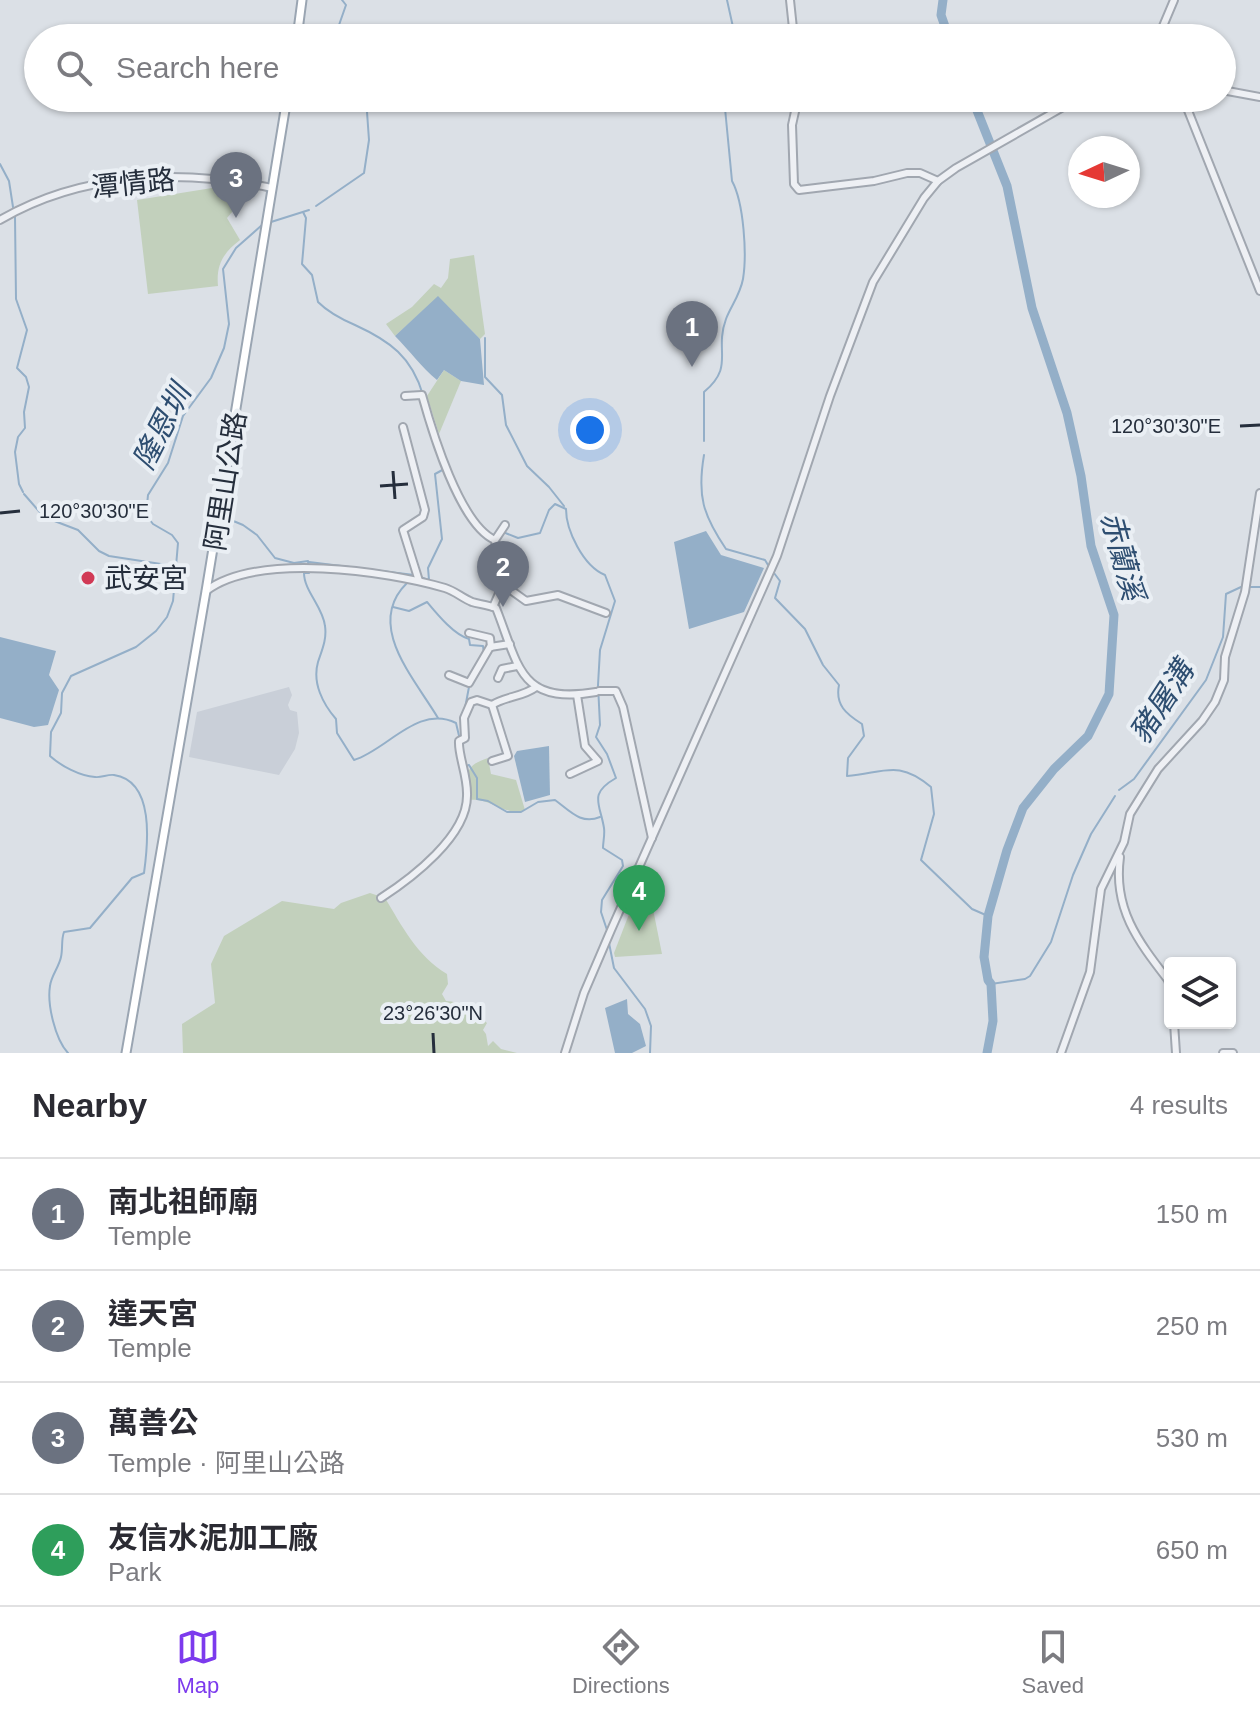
<!DOCTYPE html>
<html lang="en">
<head>
<meta charset="utf-8">
<style>
	body { margin:0; font-family:Helvetica,"Noto Sans TC",sans-serif; background:#f7f7f7; color:#2b2b33 }
	.controls { position:absolute; right:24px; bottom:24px; display:grid; overflow:hidden; border-radius:8px; box-shadow:0 2px 6px #0004 }
	.controls button { width:72px; height:72px; display:grid; place-items:center; padding:0; border:0; border-bottom:2px solid #e1e1e2; background:#fff; color:#2b2b33; font:40px sans-serif }
	.compass { position:absolute; left:1068px; top:136px; width:72px; height:72px; border-radius:50%; background:#fff; box-shadow:0 2px 6px #0004; rotate:266deg }
	.you { position:absolute; left:590px; top:430px; width:28px; height:28px; margin:-20px; border:6px solid #fff; border-radius:50%; background:#1a73e8; box-shadow:0 0 0 12px #1a73e833 }
	.badge { display:grid; place-items:center; width:52px; height:52px; border-radius:50%; background:#7c3aed; color:#fff; font-size:26px; font-weight:700 }
	.pin { position:absolute; translate:-50% -66px; filter:drop-shadow(0 2px 4px #0008) }
	.pin::after { content:''; position:absolute; top:42px; width:28px; height:24px; background:inherit; clip-path:polygon(0 0,100% 0,50% 100%) }
	.list { margin:0; padding:0; list-style:none }
	h2 { display:flex; justify-content:space-between; align-items:center; height:104px; margin:0; padding:0 32px; font-size:34px }
	h2 small { font-size:26px; font-weight:400; color:#7c7c81 }
	.list li { display:grid; grid-template-columns:52px 1fr auto; gap:24px; align-items:center; box-sizing:border-box; height:112px; padding:0 32px; border-top:2px solid #e1e1e2 }
	.list b { display:block; font-size:30px; white-space:nowrap }
	.list p { margin:0; font-size:26px; white-space:nowrap; color:#7c7c81 }
	.list em { font-size:26px; font-style:normal; color:#7c7c81 }
	.icon { flex:none; width:44px; height:44px; fill:none; stroke:currentColor; stroke-width:2; stroke-linecap:round; stroke-linejoin:round }
	.map { position:relative; flex:none; width:1260px; height:1053px; overflow:hidden }
	.search { position:absolute; background:#fff; box-shadow:0 2px 6px #0004; left:24px; right:24px; top:24px; height:88px; display:flex; align-items:center; gap:20px; box-sizing:border-box; padding:0 28px; border-radius:44px; color:#7c7c81; font-size:30px }
	.sheet { height:552px; background:#fff }
	nav { display:flex; justify-content:space-around; align-items:center; box-sizing:border-box; height:112px; border-top:2px solid #e1e1e2; background:#fff; font-size:22px; color:#7c7c81 }
	nav a { display:grid; justify-items:center; gap:4px }
	nav .on { color:#7c3aed }
	.map>svg:first-child { display:block }
	.built { fill:#c9cfd8 }
	.green { fill:#c2d0bc }
	.water { fill:#94afc8 }
	.lines { fill:none; stroke-linecap:round; stroke-linejoin:round }
	.stream { stroke:#94afc8; stroke-width:2 }
	.river { stroke:#94afc8; stroke-width:9 }
	.minor-casing { stroke:#a1a7b0; stroke-width:10 }
	.major-casing { stroke:#9aa5b2; stroke-width:11 }
	.minor { stroke:#eef0f4; stroke-width:6 }
	.major { stroke:#fff; stroke-width:7 }
	.ticks { fill:none; stroke:#252e3c; stroke-width:3 }
	.poi-dot { fill:#d13a56; stroke:#eaeff4; stroke-width:3 }
	.labels { text-anchor:middle; stroke-width:8; stroke-linejoin:round; paint-order:stroke }
	.street-label { font-size:28px; fill:#252e3c; stroke:#eaeff4 }
	.poi-label { font-size:28px; fill:#252e3c; stroke:#eaeff4; text-anchor:start }
	.water-label { font-size:30px; font-style:italic; fill:#2e4e71; stroke:#eaeff4 }
	.ticks-label { font-size:20px; text-anchor:middle; fill:#252e3c; stroke:#eaeff4; stroke-width:8; stroke-linejoin:round; paint-order:stroke }
</style>
</head>
<body>
<div class="map">
<svg width="1260" height="1053" viewBox="0 0 1260 1053">
	<rect width="100%" height="100%" fill="#dbe0e6"/>
	<!-- built -->
	<path class="built" d="M289,687L292,695L288,705L290,710L297,712L299,733L295,749L279,775L189,757L197,712Z"/>
	<!-- green -->
	<g class="green">
		<path d="M237,184L240,197L236,201L237,206L227,218L240,240C223,253 216,265 218,286L148,294L137,200Z"/>
		<path d="M474,255L485,334L480,339L438,297L395,336L386,324L412,307L434,284L441,288L448,278L450,259Z"/>
		<path d="M444,370L461,381L439,434L427,396Z"/>
		<path d="M488,758L491,774L516,780L525,810C504,817 491,797 470,800C468,775 461,767 488,758Z"/>
		<path d="M643,878L647,879L662,954L615,957L614,953Z"/>
		<path d="M370,893L385,898C402,926 417,956 447,974L448,984L442,994L446,1001C464,1002 475,1012 487,1023L483,1030L486,1034L488,1046L493,1041L501,1049L517,1053H183L182,1024L215,1003L211,964L224,936L282,901L334,909L341,903Z"/>
	</g>
	<!-- water -->
	<g class="water">
		<path d="M438,296L480,339L484,385L461,381L444,370L437,380C421,367 410,351 395,336Z"/>
		<path d="M706,531L721,555L764,568L744,612L689,629L674,542Z"/>
		<path d="M0,637L56,651L49,675L59,690L48,725L34,727L0,718Z"/>
		<path d="M549,746L550,795L525,802L514,756L517,751Z"/>
		<path d="M627,999L628,1014L640,1024L646,1046L632,1053H615L605,1008Z"/>
	</g>
	<g class="lines">
		<!-- stream -->
		<g class="stream">
			<path d="M342,0L346,5L339,25L346,38"/>
			<path d="M727,0L733,27V38"/>
			<path d="M0,164L9,181L13,207"/>
			<path d="M316,206L364,173L369,140L366,98"/>
			<path d="M303,212L306,218L302,264L312,275L318,302C329,313 341,319 355,325C390,341 412,357 423,395"/>
			<path d="M15,217L16,299L27,330L17,368L26,377L29,387L24,412L25,428L18,437L15,452L19,484L23,492"/>
			<path d="M271,222L309,210"/>
			<path d="M485,338V377L502,395L506,425L527,466L549,487L564,506"/>
			<path d="M704,441V392C735,366 714,352 726,319C731,306 740,295 743,279C747,255 744,203 732,181L724,98"/>
			<path d="M704,455C697,496 703,515 726,549L765,560L768,565"/>
			<path d="M24,494L44,517L78,530L99,551L109,556L174,566"/>
			<path d="M231,520L243,525L257,535L275,558L294,563L308,561L309,573H304C304,591 323,607 325,626C327,639 322,650 318,662C312,683 323,704 336,719L337,733L354,760C387,750 418,704 456,723L460,740"/>
			<path d="M503,532L518,538L540,533L549,510L555,504L566,509C566,530 583,566 605,575L615,601L600,650L598,685L600,725L596,737L607,754L616,778C588,794 600,803 604,828C605,835 603,842 603,848L622,860L623,866L602,900L601,912L607,930"/>
			<path d="M309,562L414,575"/>
			<path d="M774,573L780,581L775,598L805,629L823,665L839,685C835,705 846,714 862,724L864,736L848,758L847,776C884,773 898,759 931,787L934,814L921,860L972,909L988,916"/>
			<path d="M420,577L429,580L428,568L442,539L435,474L446,468"/>
			<path d="M407,583C364,625 415,679 438,718"/>
			<path d="M1250,587H1260"/>
			<path d="M393,607L409,611L427,602C437,614 454,635 469,639L470,645L483,646L484,653"/>
			<path d="M465,708L469,687"/>
			<path d="M466,766L469,765L477,778V799L488,801L507,812H521L538,802L555,800C570,811 581,825 600,817"/>
			<path d="M1119,790L1134,779L1206,680L1223,637L1226,594L1241,587"/>
			<path d="M609,943L614,968L645,1009L651,1026L650,1053"/>
			<path d="M991,984L1025,979L1030,976L1051,942L1073,875L1091,834L1115,796"/>
			<path d="M68,1053C55,1039 47,1004 50,986C51,976 59,967 61,957C63,948 61,940 64,932L90,928L132,878L144,873C148,844 155,781 114,775C108,774 101,778 95,777C80,776 61,766 50,756L51,732L61,713L62,693L71,676L136,647L156,631L167,617L173,601L178,543L172,535L153,524L146,515L148,495L168,463L183,416L211,378L224,348L229,324L223,269L236,248L262,225"/>
		</g>
		<!-- river -->
		<g class="river">
			<path d="M943,0L941,15L949,38"/>
			<path d="M972,98L1007,186L1032,308L1067,413L1081,476L1091,546L1114,615L1109,694L1088,736L1054,769L1023,808L1007,850L988,916L984,957L988,980L991,984L993,1021L987,1053"/>
		</g>
		<!-- minor casing -->
		<g class="minor-casing">
			<g id="minor">
				<path d="M790,0L794,38"/>
				<path d="M1158,38L1174,0"/>
				<path d="M1222,90L1260,97"/>
				<path d="M798,98L792,125L794,184L799,190L874,181L907,173H920L938,181"/>
				<path d="M1183,98L1260,291"/>
				<path d="M0,220C82,172 181,169 272,188"/>
				<path d="M405,396L422,395C432,431 460,525 495,540"/>
				<path d="M403,427L425,510L423,517L403,530L419,581"/>
				<path d="M501,589L508,588L526,601L558,595L606,613"/>
				<path d="M206,591C257,552 387,571 445,588C455,591 462,598 472,602C479,604 488,605 496,608C519,666 519,705 596,692"/>
				<path d="M493,607L501,589L495,540L505,525"/>
				<path d="M469,633L490,638L491,647"/>
				<path d="M449,675L469,683L490,647L510,644"/>
				<path d="M498,678L502,669L517,666"/>
				<path d="M599,691H616L623,707L652,838"/>
				<path d="M492,705L508,756L492,761"/>
				<path d="M570,774L598,761L585,746L577,695"/>
				<path d="M1120,857C1113,909 1138,941 1168,980L1170,987"/>
				<path d="M381,898C412,878 467,836 467,796C468,776 458,756 459,741L465,738L464,718L471,702L477,700L492,705C506,696 523,697 536,687"/>
				<path d="M1174,1023L1176,1053"/>
				<path d="M565,1053L584,993L611,930L777,556L830,396L873,282L924,198L938,181L956,168L1079,98"/>
				<path d="M1061,1053L1090,972L1101,889L1124,842L1130,814L1158,769L1202,721L1215,702L1224,680L1225,657L1245,592L1260,493"/>
				<path d="M1223,1053H1233"/>
			</g>
		</g>
		<!-- major casing -->
		<g class="major-casing">
			<g id="major">
				<path d="M297,38L302,0"/>
				<path d="M126,1053L206,591L287,98"/>
			</g>
		</g>
		<!-- minor -->
		<use href="#minor" class="minor"/>
		<!-- major -->
		<use href="#major" class="major"/>
	</g>
	<!-- ticks -->
	<path class="ticks" d="M1240,426L1260,425M393,471L395,499M380,486L408,484M0,513L20,511M433,1033L434,1053"/>
	<!-- markers -->
	<circle class="poi-dot" cx="88" cy="578" r="8"/>
	<g class="labels">
		<!-- street labels -->
		<g class="street-label">
			<text transform="translate(133 183) rotate(-6)" y="10">潭情路</text>
			<text transform="translate(225 481) rotate(-81)" y="10">阿里山公路</text>
		</g>
		<!-- poi labels -->
		<g class="poi-label">
			<text x="104" y="588">武安宮</text>
		</g>
		<!-- water labels -->
		<g class="water-label">
			<text transform="translate(162 427) rotate(-63)" y="10">隆恩圳</text>
			<text transform="translate(1122 556) rotate(75)" y="10">赤蘭溪</text>
			<text transform="translate(1162 702) rotate(-57)" y="10">豬屠溝</text>
		</g>
	</g>
	<g class="ticks-label">
		<text x="1166" y="433">120°30'30"E</text>
		<text x="94" y="518">120°30'30"E</text>
		<text x="433" y="1020">23°26'30"N</text>
	</g>
</svg>
<div class="controls">
<button><svg class="icon" aria-label="layers" viewBox="0 0 24 24"><path d="M12 4l9 5-9 5-9-5zM3 14l9 5 9-5"/></svg></button>
</div>
<svg class="compass" viewBox="-18 -18 36 36"><path d="M0-13l5 13h-10z" fill="#e53935"/><path d="M0 13l5-13h-10z" fill="#7c7c81"/></svg>
<div class="you"></div>
<div class="pin badge" style="left:692px;top:367px;background:#6b7280">1</div>
<div class="pin badge" style="left:503px;top:607px;background:#6b7280">2</div>
<div class="pin badge" style="left:236px;top:218px;background:#6b7280">3</div>
<div class="pin badge" style="left:639px;top:931px;background:#2e9e5b">4</div>
<div class="search"><svg class="icon" aria-label="search" viewBox="0 0 24 24"><circle cx="10" cy="10" r="6"/><path d="M15 15l6 6"/></svg>Search here</div>
</div>
<section class="sheet">
<h2>Nearby<small>4 results</small></h2>
<ul class="list">
<li><span class="badge" style="background:#6b7280">1</span><div><b>南北祖師廟</b><p>Temple</p></div><em>150 m</em></li>
<li><span class="badge" style="background:#6b7280">2</span><div><b>達天宮</b><p>Temple</p></div><em>250 m</em></li>
<li><span class="badge" style="background:#6b7280">3</span><div><b>萬善公</b><p>Temple · 阿里山公路</p></div><em>530 m</em></li>
<li><span class="badge" style="background:#2e9e5b">4</span><div><b>友信水泥加工廠</b><p>Park</p></div><em>650 m</em></li>
</ul>
</section>
<nav>
<a class="on"><svg class="icon" aria-label="map" viewBox="0 0 24 24"><path d="M3 6l6-2 6 2 6-2v14l-6 2-6-2-6 2zM9 4v14M15 6v14"/></svg>Map</a>
<a><svg class="icon" aria-label="directions" viewBox="0 0 24 24"><path d="M12 3l9 9-9 9-9-9zM9 14v-3h6M13 9l2 2-2 2"/></svg>Directions</a>
<a><svg class="icon" aria-label="saved" viewBox="0 0 24 24"><path d="M7 4h10v16l-5-4-5 4z"/></svg>Saved</a>
</nav>
</body>
</html>
